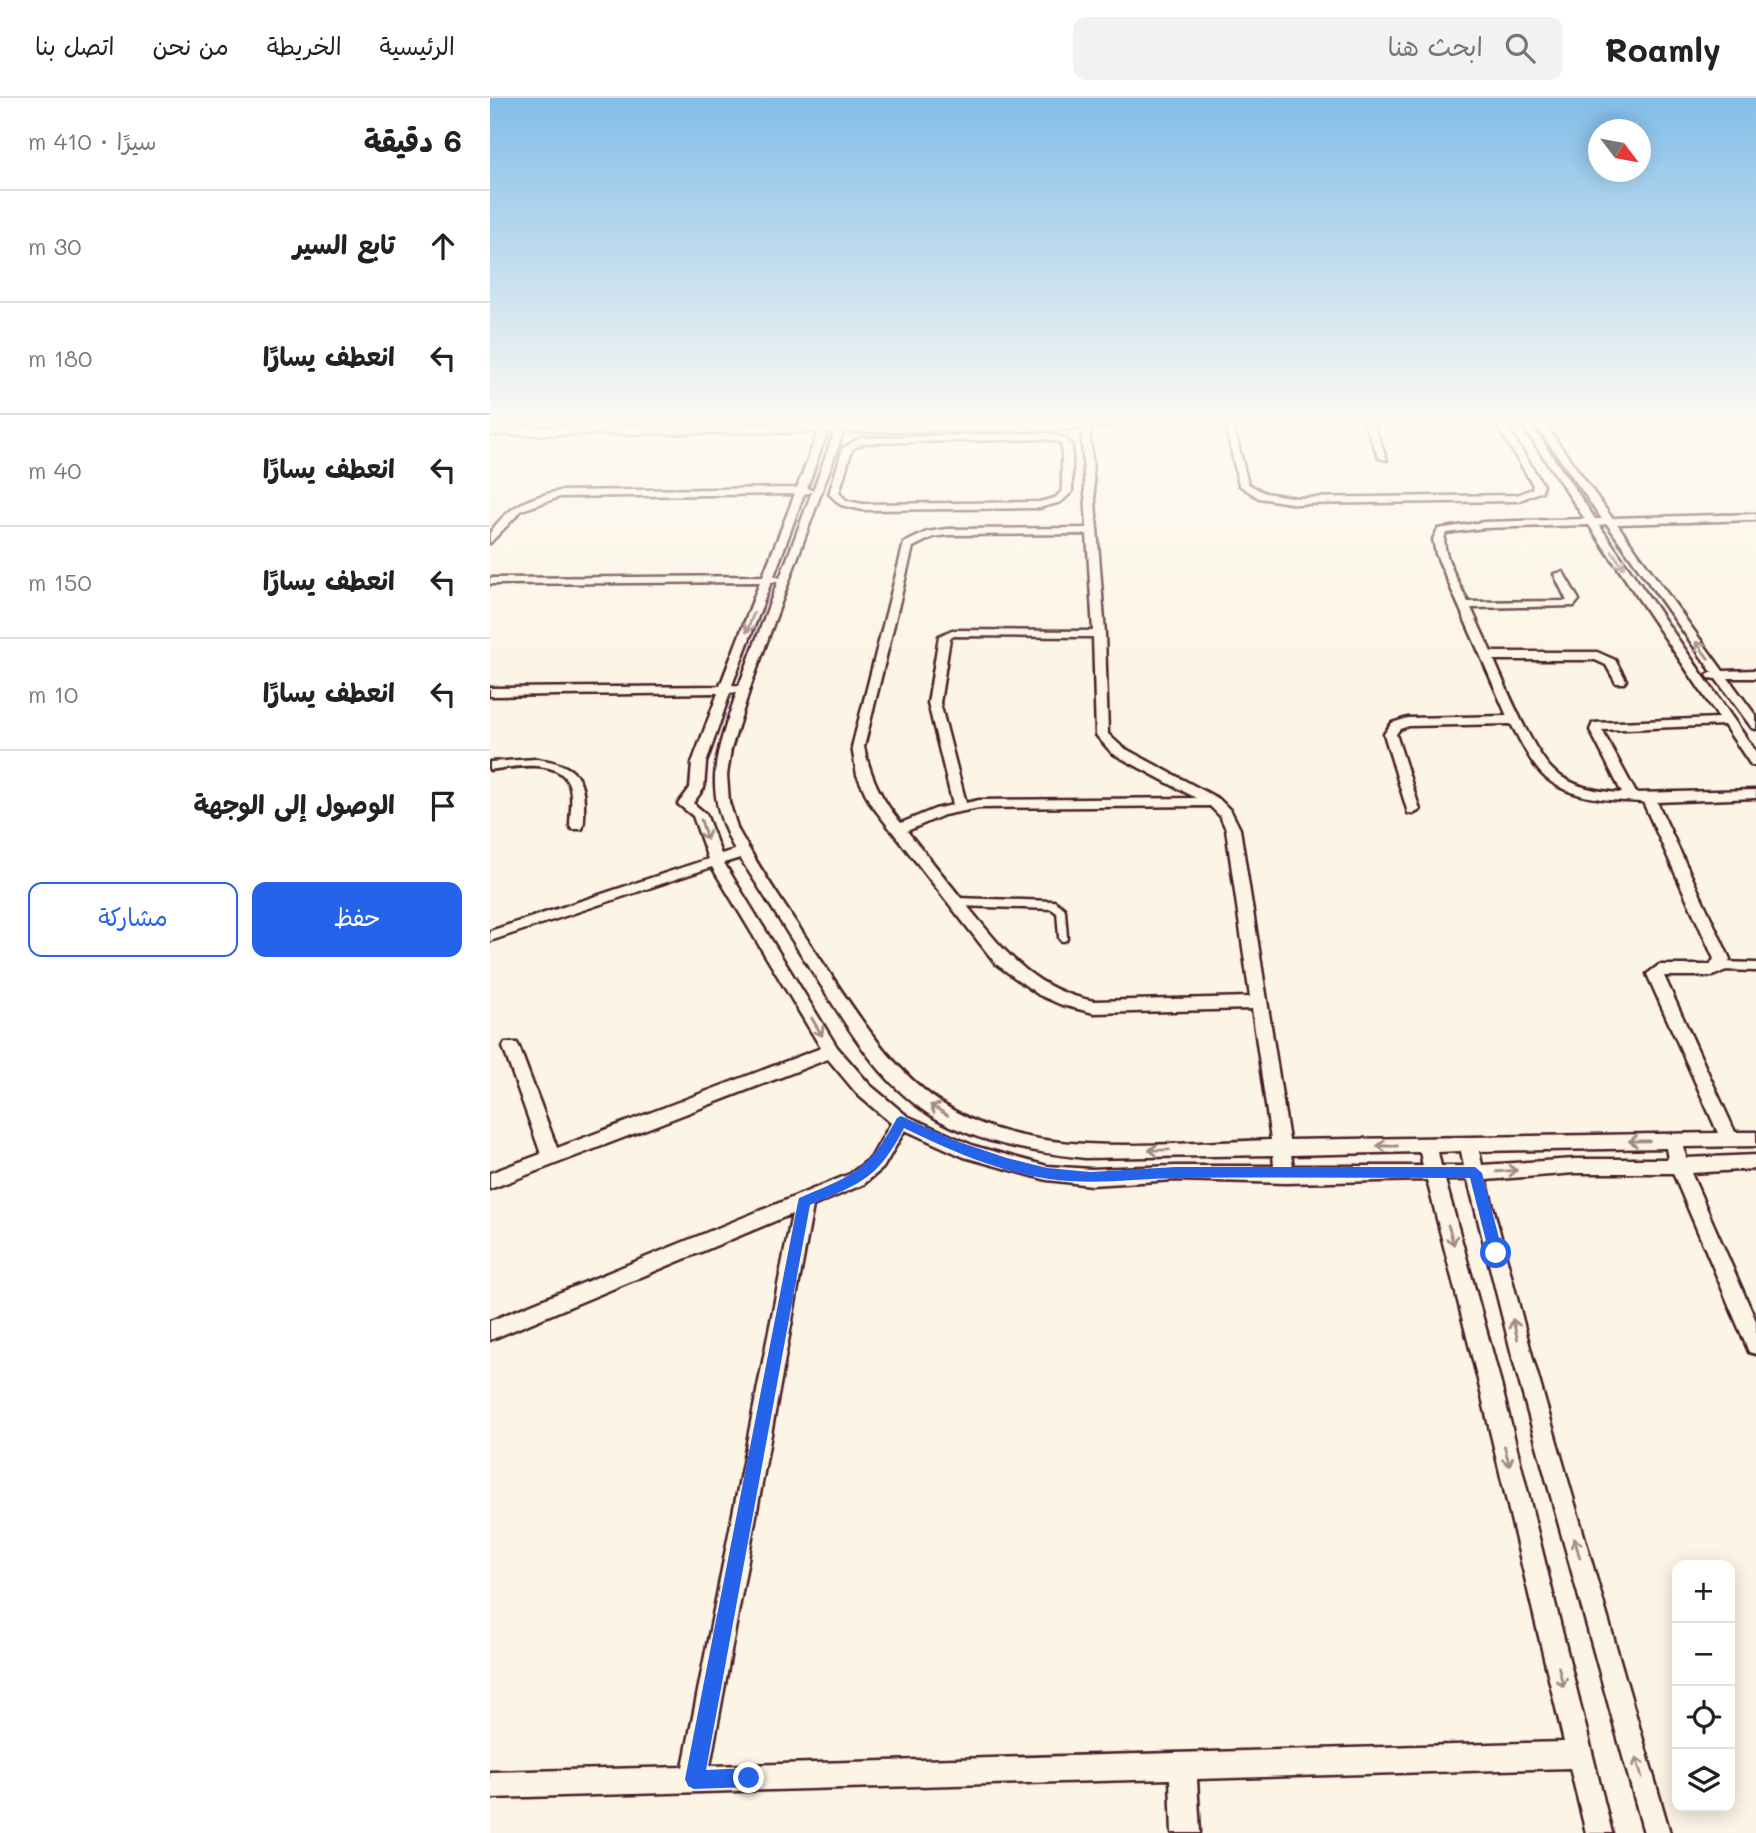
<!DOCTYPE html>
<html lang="ar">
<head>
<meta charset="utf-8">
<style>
	body { margin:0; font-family:Mali,"Playpen Sans Arabic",sans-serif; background:#f2f2f2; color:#222; direction:rtl }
	.controls { position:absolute; right:21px; bottom:21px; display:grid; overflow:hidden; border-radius:14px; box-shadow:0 4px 18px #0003 }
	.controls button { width:63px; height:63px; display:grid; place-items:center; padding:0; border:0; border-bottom:2px solid #e0e0e0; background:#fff; color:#222; font:35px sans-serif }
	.compass { position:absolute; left:1098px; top:21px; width:63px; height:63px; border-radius:50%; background:#fff; box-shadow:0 4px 18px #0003; rotate:122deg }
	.stop { position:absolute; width:21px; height:21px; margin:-16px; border:5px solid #2563eb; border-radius:50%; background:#fff }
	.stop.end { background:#2563eb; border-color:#fff; box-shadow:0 2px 7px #0008 }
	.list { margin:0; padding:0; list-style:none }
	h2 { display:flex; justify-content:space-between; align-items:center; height:91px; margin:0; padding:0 28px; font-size:30px }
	h2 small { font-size:23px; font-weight:400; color:#767676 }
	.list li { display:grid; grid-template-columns:46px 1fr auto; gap:21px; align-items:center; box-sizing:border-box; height:112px; padding:0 28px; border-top:2px solid #e0e0e0 }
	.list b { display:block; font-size:26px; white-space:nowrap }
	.list em { font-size:23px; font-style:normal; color:#767676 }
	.actions { display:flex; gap:14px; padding:21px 28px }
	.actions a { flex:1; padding:16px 0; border:2px solid #2563eb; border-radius:14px; text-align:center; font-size:24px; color:#2563eb }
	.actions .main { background:#2563eb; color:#fff }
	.icon { flex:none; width:38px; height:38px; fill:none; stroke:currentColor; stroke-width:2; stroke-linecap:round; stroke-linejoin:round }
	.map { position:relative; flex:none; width:1266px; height:1735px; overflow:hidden; direction:ltr }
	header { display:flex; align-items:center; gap:42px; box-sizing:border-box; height:98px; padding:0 35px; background:#fff; border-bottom:2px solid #e0e0e0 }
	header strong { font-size:33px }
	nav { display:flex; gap:38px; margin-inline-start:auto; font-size:24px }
	.search { width:490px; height:63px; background:#f2f2f2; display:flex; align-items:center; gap:18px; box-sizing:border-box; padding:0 24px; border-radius:14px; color:#767676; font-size:26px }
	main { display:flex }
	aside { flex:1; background:#fff }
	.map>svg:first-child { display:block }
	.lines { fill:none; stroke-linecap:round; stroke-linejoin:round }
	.lane-casing { stroke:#4a1f2b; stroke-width:13 }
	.street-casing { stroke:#4a1f2b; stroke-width:5 }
	.secondary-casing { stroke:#4a1f2b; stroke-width:5 }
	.lane { stroke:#fcf5e5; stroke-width:8 }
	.street { fill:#fcf5e5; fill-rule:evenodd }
	.secondary { fill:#fcf5e5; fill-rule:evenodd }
	.oneway { stroke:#a38a88 }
	.route { fill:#2563eb }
</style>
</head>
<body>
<header>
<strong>Roamly</strong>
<div class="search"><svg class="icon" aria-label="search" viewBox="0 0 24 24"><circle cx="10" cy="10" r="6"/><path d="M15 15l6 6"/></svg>ابحث هنا</div>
<nav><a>الرئيسية</a><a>الخريطة</a><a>من نحن</a><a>اتصل بنا</a></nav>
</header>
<main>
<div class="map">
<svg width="1266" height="1735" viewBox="0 0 1266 1735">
	<rect width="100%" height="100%" fill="#fcf5e5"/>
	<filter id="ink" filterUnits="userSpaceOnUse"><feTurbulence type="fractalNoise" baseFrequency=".0143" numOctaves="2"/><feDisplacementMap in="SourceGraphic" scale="14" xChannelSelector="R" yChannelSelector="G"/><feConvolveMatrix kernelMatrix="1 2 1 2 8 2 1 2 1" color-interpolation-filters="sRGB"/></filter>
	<g filter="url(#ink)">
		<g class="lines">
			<!-- lane casing -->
			<g class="lane-casing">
				<g id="lane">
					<path d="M466,804L563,807L571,813L573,839"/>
					<path d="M1230,868L1266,869"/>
				</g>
			</g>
			<!-- street casing -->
			<g class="street-casing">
				<g id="street">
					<path d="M332,324H341L317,390L323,393L348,324H357L260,590L241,651L237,677L239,704L248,732C273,777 302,819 331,862C405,975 448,1038 595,1046C656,1049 719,1044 781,1042L762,911L604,915L572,907L549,897L506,866L380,705L367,677L362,649L414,445L437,434L457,431L597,430L591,324H599L615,536L618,636L632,649L729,701L741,713L750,731L799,1042L1228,1035L1157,876L1169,867H1220L1224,861L1153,704C1117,702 1070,702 1046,669C1036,656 1029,640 1021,626L919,628L910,631L906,636L930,712L923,716L918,715L894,636L902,625L918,620L1017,618L946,456L943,441L948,431L994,424L1095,421L1030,324H1039L1105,421H1112L1044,324H1053L1122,420L1266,416V422L1127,426L1233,573L1266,572V580H1238L1266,618V631L1262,630L1226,581L1219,580L1217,577L1222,574L1117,426L1109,427L1266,654V668L1261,667L1234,627L1112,632L1146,695L1266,692V700L1167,704L1240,861L1236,872L1223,878H1174L1245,1034H1266V1048L1194,1049L1196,1060L1266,1057V1071L1201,1075L1266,1223V1256L1259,1254L1183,1075H1085L996,1082L1043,1261L1180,1735H1154L1023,1261L978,1082H955L1009,1278L1122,1735H1096L1080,1670L707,1681L710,1735H682L680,1681L0,1700V1674L193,1669L302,1116L0,1242V1223L360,1076L381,1060L401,1025L368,997L338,961L0,1091V1075L51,1056L13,949L15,945H27L29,949L67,1050L331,950L222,769L0,843V833L218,761L203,718L188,706L200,690L202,665L228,595L0,598V590L230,588L270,484L0,486V480L273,478L305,396L70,399L32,412L0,445V435C18,408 40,399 70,393L307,390ZM322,394L290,480L284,478L314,396ZM1099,427L1229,620L1103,625L1100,632L1132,695C1109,694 1086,690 1066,675C1044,658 1016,589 1004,562H1105L1116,567L1126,585H1134L1136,582L1125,562L1107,554H1001L981,510L1084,508L1089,502L1073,474L1064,476L1077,503L978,504C971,488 948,451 956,435L994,430ZM597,436L603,533L462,532L449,538L438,605L463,707L445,711L411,725C391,701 381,680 374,649L423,449L443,439L457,437ZM288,483L249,588L242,587L281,484ZM464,538L603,539L606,637L622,655L706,700L489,702L476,705L450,605L460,540ZM247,594C226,657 211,689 245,752L231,756L216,716L203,705L214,690L216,665L240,595ZM720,708L730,718L736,731L760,899L604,903C543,892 515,854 478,809C458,783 437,758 417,733L454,717L489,710ZM250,760C276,800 301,841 327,881C360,933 392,989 447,1021C492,1046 544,1054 595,1060L783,1057L784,1068H685L601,1071L557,1068L484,1048L417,1018L380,987L347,949L234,765ZM415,1032L474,1059L557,1082L601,1087L685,1082L795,1085L937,1082L987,1278L1074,1644L220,1668L323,1108L374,1086L393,1070ZM1176,1050L1178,1061H1085L992,1067L989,1053ZM971,1053L974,1068H951L948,1054ZM930,1054L933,1068H803L801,1057Z"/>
					<path d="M742,324H751L745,334L758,386L775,395L807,400L1027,397L1042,391L1043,387L1005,324H1014L1053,387L1052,393L1028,403L807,406L769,400L749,387L737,334Z"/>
					<path d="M874,324H883L897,362L889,360Z"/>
					<path d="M556,335L575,340L582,347V394L571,404L549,410L373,412L351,407L339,396L353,350L370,340ZM556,341L569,344L572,348V393L565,400L549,404L373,406L357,403L349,395L362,351L375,345Z"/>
					<path d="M46,661C78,665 95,674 94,709C94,717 95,724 92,731H82L80,728C80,715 84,697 78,684C66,660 21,669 0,672V664Z"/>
				</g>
			</g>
			<!-- secondary casing -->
			<g class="secondary-casing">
				<path id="secondary" d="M632,324L626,328L562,332L0,337V329Z"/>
			</g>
			<!-- lane -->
			<use href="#lane" class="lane"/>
			<!-- street -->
			<use href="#street" class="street"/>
			<!-- secondary -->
			<use href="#secondary" class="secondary"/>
		</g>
		<!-- one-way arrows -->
		<defs><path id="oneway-shaft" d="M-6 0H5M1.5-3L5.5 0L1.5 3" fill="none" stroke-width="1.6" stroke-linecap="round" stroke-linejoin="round" transform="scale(1.75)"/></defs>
		<g class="oneway">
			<use href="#oneway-shaft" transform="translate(1128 462) rotate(55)"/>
			<use href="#oneway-shaft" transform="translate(260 525) rotate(111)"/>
			<use href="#oneway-shaft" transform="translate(1212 552) rotate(-127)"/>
			<use href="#oneway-shaft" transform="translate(214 732) rotate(73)"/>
			<use href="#oneway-shaft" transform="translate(327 929) rotate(59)"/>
			<use href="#oneway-shaft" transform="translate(449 1012) rotate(-149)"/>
			<use href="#oneway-shaft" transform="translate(1149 1043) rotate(179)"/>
			<use href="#oneway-shaft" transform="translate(897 1048) rotate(180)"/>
			<use href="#oneway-shaft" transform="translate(669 1052) rotate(179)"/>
			<use href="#oneway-shaft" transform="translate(1017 1073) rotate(-4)"/>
			<use href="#oneway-shaft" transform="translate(961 1137) rotate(74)"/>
			<use href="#oneway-shaft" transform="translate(1025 1231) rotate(-104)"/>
			<use href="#oneway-shaft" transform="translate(1017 1358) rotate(76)"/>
			<use href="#oneway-shaft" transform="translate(1087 1450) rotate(-106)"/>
			<use href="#oneway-shaft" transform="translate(1071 1579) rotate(76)"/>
			<use href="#oneway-shaft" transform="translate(1149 1669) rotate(-106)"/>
		</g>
	</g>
	<!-- sky -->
	<linearGradient id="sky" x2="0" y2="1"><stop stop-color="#82bee9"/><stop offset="0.57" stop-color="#fefaf3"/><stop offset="1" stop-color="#fefaf3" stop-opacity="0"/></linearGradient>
	<rect width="1266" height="567" fill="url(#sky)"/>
	<!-- route -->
	<path class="route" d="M411,1018L466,1043L517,1060L557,1070L601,1074L685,1069H985L992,1075L1013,1155L1006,1161L999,1155L980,1080C882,1080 784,1079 687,1080C644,1081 602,1087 559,1081C509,1074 459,1052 414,1030C387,1082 371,1085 320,1107L216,1672L259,1670L265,1673L268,1680L265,1687L259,1689L204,1691L198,1688L195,1681L308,1104L309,1100C363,1077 378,1074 407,1020Z"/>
</svg>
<div class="controls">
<button>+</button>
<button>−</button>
<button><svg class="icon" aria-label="locate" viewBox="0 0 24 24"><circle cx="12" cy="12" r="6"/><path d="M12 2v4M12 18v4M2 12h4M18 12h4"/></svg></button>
<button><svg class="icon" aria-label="layers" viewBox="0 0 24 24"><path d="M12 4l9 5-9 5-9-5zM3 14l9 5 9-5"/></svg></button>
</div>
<svg class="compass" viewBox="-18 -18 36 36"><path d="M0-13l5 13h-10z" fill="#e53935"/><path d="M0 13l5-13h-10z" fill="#767676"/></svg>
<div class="stop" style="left:1006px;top:1155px"></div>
<div class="stop end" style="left:259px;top:1680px"></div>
</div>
<aside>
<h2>6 دقيقة<small>سيرًا · 410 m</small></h2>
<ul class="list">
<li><svg class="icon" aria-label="ahead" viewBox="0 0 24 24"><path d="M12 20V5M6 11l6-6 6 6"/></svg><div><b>تابع السير</b></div><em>30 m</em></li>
<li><svg class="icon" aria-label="left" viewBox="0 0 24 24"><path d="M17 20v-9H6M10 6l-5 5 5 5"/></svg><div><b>انعطف يسارًا</b></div><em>180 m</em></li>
<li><svg class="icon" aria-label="left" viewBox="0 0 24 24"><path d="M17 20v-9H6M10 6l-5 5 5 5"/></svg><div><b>انعطف يسارًا</b></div><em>40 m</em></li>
<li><svg class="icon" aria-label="left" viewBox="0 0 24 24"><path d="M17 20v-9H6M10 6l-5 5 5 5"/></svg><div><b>انعطف يسارًا</b></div><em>150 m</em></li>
<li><svg class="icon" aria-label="left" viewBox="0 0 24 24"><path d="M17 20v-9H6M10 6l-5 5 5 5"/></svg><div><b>انعطف يسارًا</b></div><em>10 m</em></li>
<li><svg class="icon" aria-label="arrive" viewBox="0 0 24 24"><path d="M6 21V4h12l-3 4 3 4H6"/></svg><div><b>الوصول إلى الوجهة</b></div></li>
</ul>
<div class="actions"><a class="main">حفظ</a><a>مشاركة</a></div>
</aside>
</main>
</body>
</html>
